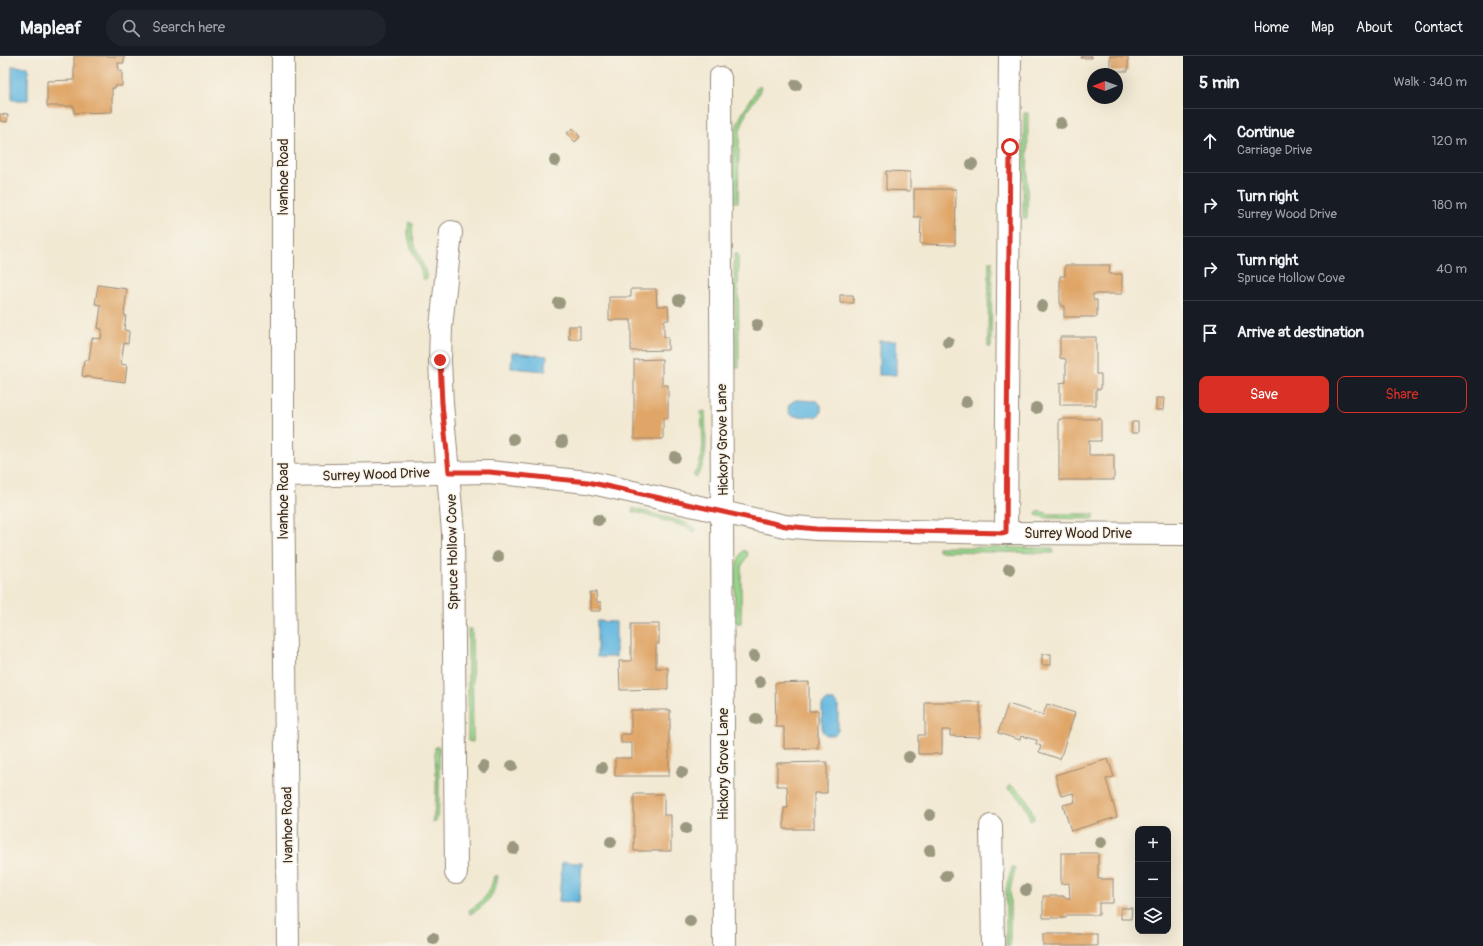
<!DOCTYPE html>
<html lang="en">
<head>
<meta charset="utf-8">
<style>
	body { margin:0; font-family:Pangolin,sans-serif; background:#20242c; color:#f1f3f6 }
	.controls { position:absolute; right:12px; bottom:12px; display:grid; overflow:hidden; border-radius:8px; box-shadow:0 4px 16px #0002 }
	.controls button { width:36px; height:36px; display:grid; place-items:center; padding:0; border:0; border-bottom:1px solid #363941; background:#171b24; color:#f1f3f6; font:20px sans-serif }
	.compass { position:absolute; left:1087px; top:12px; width:36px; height:36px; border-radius:50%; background:#171b24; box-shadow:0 4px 16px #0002; rotate:269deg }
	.stop { position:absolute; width:12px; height:12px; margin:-9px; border:3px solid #d93025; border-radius:50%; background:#fff }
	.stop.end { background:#d93025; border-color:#fff; box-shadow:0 1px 4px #0008 }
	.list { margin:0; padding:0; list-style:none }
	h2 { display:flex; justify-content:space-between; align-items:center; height:52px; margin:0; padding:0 16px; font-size:17px }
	h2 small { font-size:13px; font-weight:400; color:#9ea1a6 }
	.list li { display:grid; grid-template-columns:26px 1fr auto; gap:12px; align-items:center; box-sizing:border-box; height:64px; padding:0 16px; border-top:1px solid #363941 }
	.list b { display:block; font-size:15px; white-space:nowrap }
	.list p { margin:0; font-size:13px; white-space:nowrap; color:#9ea1a6 }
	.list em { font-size:13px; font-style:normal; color:#9ea1a6 }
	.actions { display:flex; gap:8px; padding:12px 16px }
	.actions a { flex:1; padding:9px 0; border:1px solid #d93025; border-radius:8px; text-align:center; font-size:14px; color:#d93025 }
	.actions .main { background:#d93025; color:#fff }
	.icon { flex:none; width:22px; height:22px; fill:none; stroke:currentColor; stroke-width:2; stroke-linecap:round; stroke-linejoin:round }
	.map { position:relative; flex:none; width:1183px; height:890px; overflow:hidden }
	header { display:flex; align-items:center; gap:24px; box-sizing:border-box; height:56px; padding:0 20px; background:#171b24; border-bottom:1px solid #363941 }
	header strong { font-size:19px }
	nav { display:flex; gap:22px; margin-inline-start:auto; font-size:14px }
	.search { width:280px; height:36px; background:#20242c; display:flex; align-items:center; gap:10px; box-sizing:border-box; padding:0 14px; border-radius:22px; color:#9ea1a6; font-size:15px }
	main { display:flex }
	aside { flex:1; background:#171b24 }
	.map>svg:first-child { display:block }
	.green { fill:#96d68c; stroke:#688055 }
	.water { fill:#64b8e0; stroke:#50717f }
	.building { fill:#e0a667 }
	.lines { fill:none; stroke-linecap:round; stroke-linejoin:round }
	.minor-casing { stroke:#968a78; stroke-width:24 }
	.minor { stroke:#fff; stroke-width:22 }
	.tree { fill:#9a987f }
	.route { stroke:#d93025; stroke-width:5 }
	.labels { text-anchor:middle; stroke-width:3; stroke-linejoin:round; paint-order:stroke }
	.street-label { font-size:14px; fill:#3b2a1e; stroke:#f7f3e8 }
</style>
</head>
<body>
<header>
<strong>Mapleaf</strong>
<div class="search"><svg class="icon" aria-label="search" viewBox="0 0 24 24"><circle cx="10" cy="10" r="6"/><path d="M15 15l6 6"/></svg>Search here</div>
<nav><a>Home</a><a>Map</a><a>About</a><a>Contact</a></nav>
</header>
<main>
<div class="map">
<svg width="1183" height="890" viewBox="0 0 1183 890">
	<rect width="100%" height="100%" fill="#f7f3e8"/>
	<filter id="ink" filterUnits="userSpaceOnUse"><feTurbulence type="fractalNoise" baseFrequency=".025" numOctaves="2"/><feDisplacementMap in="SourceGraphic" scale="8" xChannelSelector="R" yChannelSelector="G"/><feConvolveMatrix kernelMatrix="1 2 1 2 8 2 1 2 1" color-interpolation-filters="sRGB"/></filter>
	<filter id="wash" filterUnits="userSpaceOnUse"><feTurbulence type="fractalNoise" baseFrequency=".012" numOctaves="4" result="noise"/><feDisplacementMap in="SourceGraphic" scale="16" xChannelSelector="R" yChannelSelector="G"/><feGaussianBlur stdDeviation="0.9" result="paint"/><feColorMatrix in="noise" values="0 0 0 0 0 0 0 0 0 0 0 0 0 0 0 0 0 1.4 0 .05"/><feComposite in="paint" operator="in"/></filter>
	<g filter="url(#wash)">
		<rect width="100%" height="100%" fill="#f2e9d3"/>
		<!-- green -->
		<g class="green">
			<path d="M757,31H761L758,39L747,55L740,74L739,87L738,146H734C734,125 731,88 737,69C742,55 752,44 757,31Z"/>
			<path d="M1024,57H1028L1027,163L1023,162Z"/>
			<path d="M409,166L413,168C409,188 424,203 427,223H423C419,203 404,188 409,166Z"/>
			<path d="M734,198H738L739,311L735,312Z"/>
			<path d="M989,205H992L991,291H988Z"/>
			<path d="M705,355C705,377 710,404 696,421L693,419C707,404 702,374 701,356Z"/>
			<path d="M633,452L686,467L696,473L694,476L686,471L632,455Z"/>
			<path d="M1038,455L1050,458H1094V463L1047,462L1036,459Z"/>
			<path d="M938,491L1053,492V497L938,495Z"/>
			<path d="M744,494L748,498L741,511V567H736C736,546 730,510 744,494Z"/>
			<path d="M468,573H472L473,686L468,685Z"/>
			<path d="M435,691H439V749L436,766H432C439,743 435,715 435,691Z"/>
			<path d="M1009,729C1024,735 1031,748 1034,763L1030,765C1027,751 1021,740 1008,733Z"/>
			<path d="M1012,811L1015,812L1010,834V890H1006V833Z"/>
			<path d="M494,820H498C495,839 486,850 470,858L469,854C484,846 491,836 494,820Z"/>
		</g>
		<!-- water -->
		<g class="water">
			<path d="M12,10L28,11V44H12Z"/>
			<rect x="879" y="285" width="17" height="34"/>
			<path d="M512,296L547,300L546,315L511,312Z"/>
			<path d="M796,344L817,345L821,349V357L815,361L792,360C785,355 788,347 796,344Z"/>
			<path d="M597,565L616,566V601H597Z"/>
			<path d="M826,645H834L838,649V675L834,679H826L822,675V649Z"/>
			<path d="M562,806L582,807L579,847L559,845Z"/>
		</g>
		<g id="blocks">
			<!-- building -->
			<g class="building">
				<path d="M74,0H124V7H118L119,15H122V30H115V32H112V56L74,57V50H47V25L74,24Z"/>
				<path d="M1082,0H1092V2H1081Z"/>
				<rect x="1110" y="0" width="18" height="15"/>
				<path d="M0,58L8,59L7,66L0,65Z"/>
				<path d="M573,72L580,81L575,86L567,77Z"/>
				<path d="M886,115L910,116V135L886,134Z"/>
				<path d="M914,133H956L955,189L920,188L921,161H914Z"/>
				<path d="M1065,209H1110L1109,218H1122V238H1093V244H1097V261H1064V250H1060V220H1065Z"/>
				<path d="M98,229L127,233L124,259H126L124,274L129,275L128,288L124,287L121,308L127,309L125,326L82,320L84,304H89L92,282L101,283L102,273L98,272L101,249L95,248Z"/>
				<path d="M631,233H656L657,250H668L669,264H664V281H668V294L631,295V264H609V241H631Z"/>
				<path d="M840,239H853L854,247H840Z"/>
				<rect x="569" y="270" width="11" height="13"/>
				<path d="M1060,281H1096V318H1101V333H1096V349H1060V327L1066,326V303L1060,302Z"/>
				<path d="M662,303V329H668V362H663V383H634V304Z"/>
				<path d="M1156,342H1164L1163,354H1156Z"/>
				<path d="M1059,363H1101V385H1089V399H1114V424H1059Z"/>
				<path d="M1132,366H1138V377H1131Z"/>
				<path d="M590,536H596L597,546H601V555H590Z"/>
				<path d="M631,568H659V588H656V612H668V633L620,634L619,605H631Z"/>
				<rect x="1042" y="598" width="9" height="11"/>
				<path d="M809,626V655H818V692L784,693V671H776L775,627Z"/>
				<path d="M925,646H980V681L950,680V674H942V698H918V679H925Z"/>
				<path d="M1008,648L1043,659L1047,648L1075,657L1060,703L1039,696L1041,690L1036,688L1037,684L1021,680L1020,684L998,677Z"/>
				<path d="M631,654H670V674H669V720H615V702H632V687H621V678H631Z"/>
				<path d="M1108,703L1114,721L1106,723L1117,761L1071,775L1063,749L1075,746L1073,737L1061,740L1055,719Z"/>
				<path d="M827,706V737H814V773H784V752H788L787,730H777V707Z"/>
				<path d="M634,738H664V759H671V795H634Z"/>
				<path d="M1061,797H1098V823H1113V847H1099V859H1066V862H1043V840H1064V842H1070L1069,827L1061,828Z"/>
				<path d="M1121,852H1132L1131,863H1121Z"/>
				<rect x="1043" y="878" width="54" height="12"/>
			</g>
		</g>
	</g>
	<g filter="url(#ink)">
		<use href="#blocks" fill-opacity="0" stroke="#968a78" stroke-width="1"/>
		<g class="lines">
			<!-- minor casing -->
			<g class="minor-casing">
				<g id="minor">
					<path d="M283,0V413L288,890"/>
					<path d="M720,22L724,890"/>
					<path d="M451,176L441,271L440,304L442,348L453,476L456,817"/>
					<path d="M283,420L489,416L588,426L785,470L816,473L1006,477L1183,478"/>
					<path d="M1006,477L1010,0"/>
					<path d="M991,770L993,890"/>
				</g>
			</g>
			<!-- minor -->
			<use href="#minor" class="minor"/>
		</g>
		<!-- trees -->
		<g class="tree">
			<circle cx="796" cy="29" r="6"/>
			<circle cx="1061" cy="67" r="6"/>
			<circle cx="555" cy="105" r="6"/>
			<circle cx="972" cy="108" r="6"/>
			<circle cx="679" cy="244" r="6"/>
			<circle cx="559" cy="247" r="6"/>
			<circle cx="1042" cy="250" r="6"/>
			<circle cx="757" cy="269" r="6"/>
			<circle cx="948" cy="286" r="6"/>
			<circle cx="966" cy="346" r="6"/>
			<circle cx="1036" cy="352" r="6"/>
			<circle cx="513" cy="383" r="6"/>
			<circle cx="562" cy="386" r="6"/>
			<circle cx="675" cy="401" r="6"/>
			<circle cx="598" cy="464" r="6"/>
			<circle cx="498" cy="501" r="6"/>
			<circle cx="1009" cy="513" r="6"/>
			<circle cx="754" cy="600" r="6"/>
			<circle cx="760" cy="626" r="6"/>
			<circle cx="756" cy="663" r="6"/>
			<circle cx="909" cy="701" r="6"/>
			<circle cx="512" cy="710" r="6"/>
			<circle cx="484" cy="711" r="6"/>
			<circle cx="602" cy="712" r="6"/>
			<circle cx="682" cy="716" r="6"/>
			<circle cx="930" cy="759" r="6"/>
			<circle cx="686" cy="772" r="6"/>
			<circle cx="611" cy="786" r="6"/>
			<circle cx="1101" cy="786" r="6"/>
			<circle cx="514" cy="793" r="6"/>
			<circle cx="930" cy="794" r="6"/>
			<circle cx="946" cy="820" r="6"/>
			<circle cx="1026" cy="834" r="6"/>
			<circle cx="690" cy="865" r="6"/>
			<circle cx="433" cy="882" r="6"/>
		</g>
	</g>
	<g class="lines" filter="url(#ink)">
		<!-- route -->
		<path class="route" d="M440,304L442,348L449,416H489L588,426L786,470L816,473L1006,477L1010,91"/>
	</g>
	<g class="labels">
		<!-- street labels -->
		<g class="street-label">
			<text transform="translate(283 121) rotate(-90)" y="5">Ivanhoe Road</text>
			<text transform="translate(722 384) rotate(-91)" y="5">Hickory Grove Lane</text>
			<text transform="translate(376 418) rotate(-2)" y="5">Surrey Wood Drive</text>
			<text transform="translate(283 445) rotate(-90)" y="5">Ivanhoe Road</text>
			<text x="1078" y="482">Surrey Wood Drive</text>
			<text transform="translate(452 496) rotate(-91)" y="5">Spruce Hollow Cove</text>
			<text transform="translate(723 708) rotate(-90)" y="5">Hickory Grove Lane</text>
			<text transform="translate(287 769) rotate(-91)" y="5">Ivanhoe Road</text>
		</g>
	</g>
</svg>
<div class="controls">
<button>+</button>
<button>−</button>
<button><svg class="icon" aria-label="layers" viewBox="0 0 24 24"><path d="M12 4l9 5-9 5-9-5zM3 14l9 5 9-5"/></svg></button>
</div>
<svg class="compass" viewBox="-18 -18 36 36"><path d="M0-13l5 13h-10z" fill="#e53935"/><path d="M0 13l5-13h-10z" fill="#9ea1a6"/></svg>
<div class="stop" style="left:1010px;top:91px"></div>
<div class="stop end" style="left:440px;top:304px"></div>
</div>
<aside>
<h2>5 min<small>Walk · 340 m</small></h2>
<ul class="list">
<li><svg class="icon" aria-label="ahead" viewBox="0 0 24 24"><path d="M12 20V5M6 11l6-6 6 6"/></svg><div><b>Continue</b><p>Carriage Drive</p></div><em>120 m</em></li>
<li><svg class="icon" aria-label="right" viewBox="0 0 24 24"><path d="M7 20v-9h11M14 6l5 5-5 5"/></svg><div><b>Turn right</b><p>Surrey Wood Drive</p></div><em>180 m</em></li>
<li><svg class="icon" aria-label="right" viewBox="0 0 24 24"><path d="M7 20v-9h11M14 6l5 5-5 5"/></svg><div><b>Turn right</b><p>Spruce Hollow Cove</p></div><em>40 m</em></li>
<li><svg class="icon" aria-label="arrive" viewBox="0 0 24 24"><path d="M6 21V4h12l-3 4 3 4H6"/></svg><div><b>Arrive at destination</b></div></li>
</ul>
<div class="actions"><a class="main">Save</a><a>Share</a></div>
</aside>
</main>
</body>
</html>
